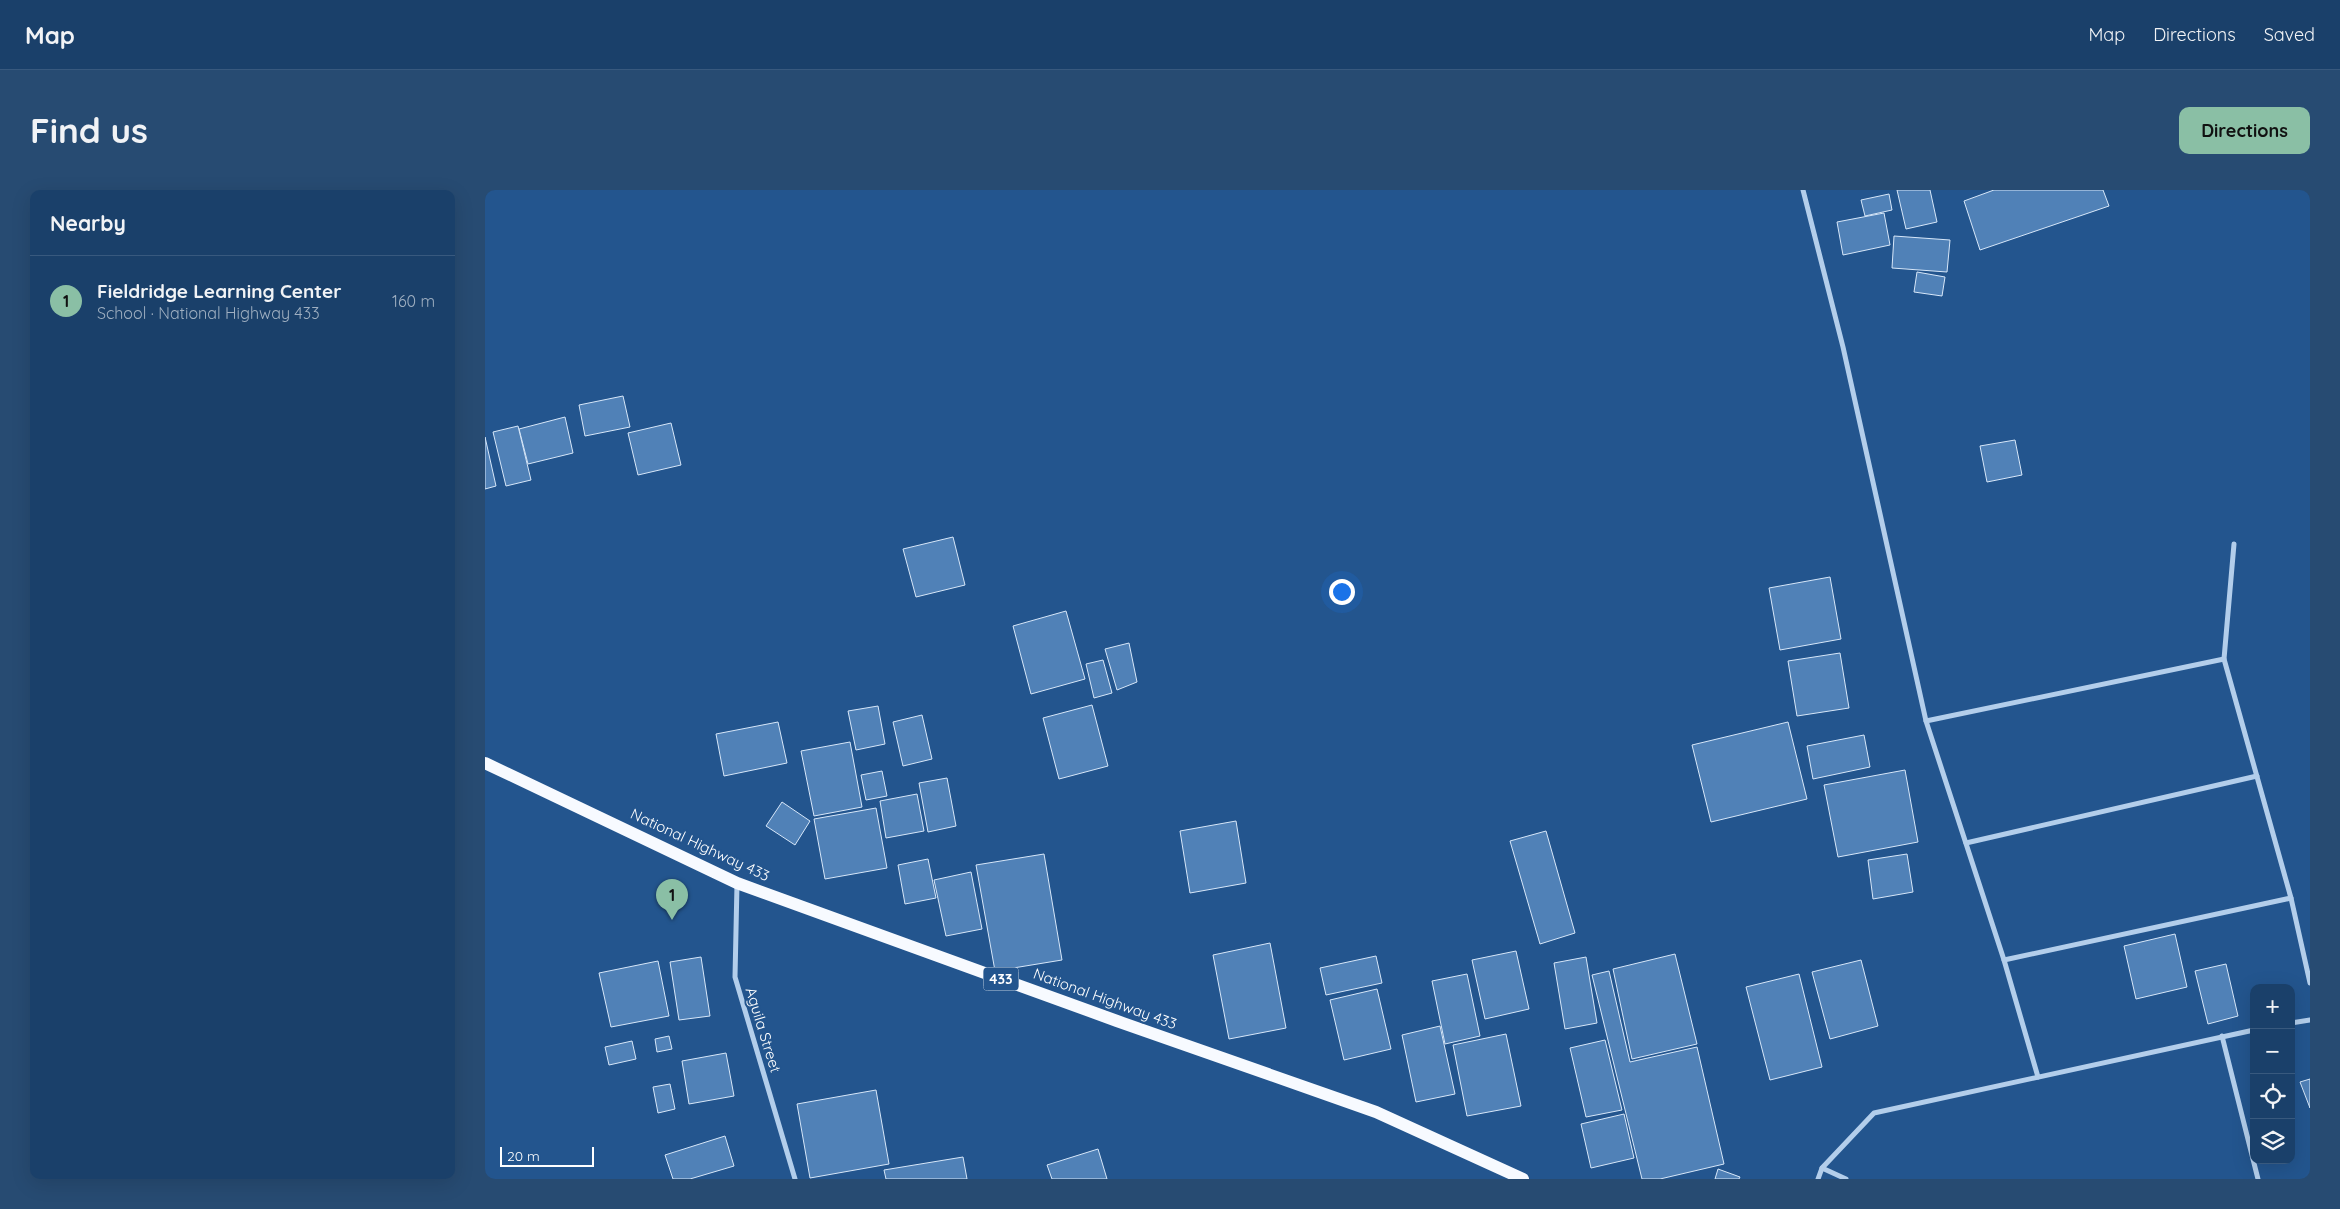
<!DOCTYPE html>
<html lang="en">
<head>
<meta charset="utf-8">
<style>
	body { margin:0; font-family:Quicksand,sans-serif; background:#274b72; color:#f1f3f6 }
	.controls { position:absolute; right:15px; bottom:15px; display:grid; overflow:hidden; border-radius:10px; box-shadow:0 5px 20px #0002 }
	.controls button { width:45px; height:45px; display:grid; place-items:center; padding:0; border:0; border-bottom:1px solid #38597e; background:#1a406a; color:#f1f3f6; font:25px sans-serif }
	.scale { position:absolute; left:15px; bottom:12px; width:94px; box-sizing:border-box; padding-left:5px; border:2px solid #fff; border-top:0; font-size:14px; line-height:18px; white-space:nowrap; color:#fff; -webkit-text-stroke:4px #23558e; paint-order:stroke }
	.you { position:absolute; left:856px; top:401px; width:18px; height:18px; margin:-12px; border:4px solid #fff; border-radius:50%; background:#1a73e8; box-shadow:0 0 0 8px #1a73e833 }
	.badge { display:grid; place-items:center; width:32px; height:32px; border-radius:50%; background:#8abfa5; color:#111; font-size:16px; font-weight:700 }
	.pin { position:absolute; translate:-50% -41px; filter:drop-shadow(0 1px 2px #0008) }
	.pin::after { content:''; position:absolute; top:26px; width:18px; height:15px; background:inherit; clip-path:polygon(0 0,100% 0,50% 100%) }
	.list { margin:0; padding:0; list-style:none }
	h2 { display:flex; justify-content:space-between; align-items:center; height:65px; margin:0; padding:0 20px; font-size:21px }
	h2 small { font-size:16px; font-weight:400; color:#9fafc1 }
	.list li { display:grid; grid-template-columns:32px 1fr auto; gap:15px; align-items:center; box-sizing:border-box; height:90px; padding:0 20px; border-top:1px solid #38597e }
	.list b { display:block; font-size:19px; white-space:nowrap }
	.list p { margin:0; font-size:16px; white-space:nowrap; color:#9fafc1 }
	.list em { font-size:16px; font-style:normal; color:#9fafc1 }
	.icon { flex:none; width:28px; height:28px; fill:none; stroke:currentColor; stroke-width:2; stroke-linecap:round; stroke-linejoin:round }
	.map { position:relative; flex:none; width:1825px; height:989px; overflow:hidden; border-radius:10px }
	header { display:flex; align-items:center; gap:30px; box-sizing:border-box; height:70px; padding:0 25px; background:#1a406a; border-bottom:1px solid #38597e }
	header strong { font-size:24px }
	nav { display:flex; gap:28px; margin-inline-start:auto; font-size:18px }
	.intro { display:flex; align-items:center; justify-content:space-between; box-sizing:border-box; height:120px; padding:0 30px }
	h1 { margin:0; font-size:35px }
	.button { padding:12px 22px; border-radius:10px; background:#8abfa5; color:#111; font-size:18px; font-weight:700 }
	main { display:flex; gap:30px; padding:0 30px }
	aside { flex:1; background:#1a406a; border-radius:10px; box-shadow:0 5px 20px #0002 }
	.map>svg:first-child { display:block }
	.building { fill:#5081b7; stroke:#d7e7f9 }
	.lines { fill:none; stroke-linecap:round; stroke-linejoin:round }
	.minor { stroke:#b3ceeb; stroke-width:5 }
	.primary { stroke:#f7faff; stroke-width:12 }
	.labels { text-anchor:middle; stroke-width:4; stroke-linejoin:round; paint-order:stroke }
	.shield { fill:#23558e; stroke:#bdccdd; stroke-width:1 }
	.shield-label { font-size:14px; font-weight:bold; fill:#fff }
	.street-label { font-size:15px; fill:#fff; stroke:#23558e }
</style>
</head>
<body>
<header>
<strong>Map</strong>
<nav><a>Map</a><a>Directions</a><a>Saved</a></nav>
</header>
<div class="intro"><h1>Find us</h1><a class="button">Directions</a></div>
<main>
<aside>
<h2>Nearby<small></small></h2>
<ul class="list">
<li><span class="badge">1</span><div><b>Fieldridge Learning Center</b><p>School · National Highway 433</p></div><em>160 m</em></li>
</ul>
</aside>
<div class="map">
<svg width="1825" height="989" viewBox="0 0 1825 989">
	<rect width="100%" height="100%" fill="#23558e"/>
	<!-- building -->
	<g class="building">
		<path d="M1412,0H1445L1452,32L1421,39Z"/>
		<path d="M1509,0H1618L1624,16L1495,60L1479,11Z"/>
		<path d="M1404,4L1407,20L1380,26L1376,10Z"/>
		<path d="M1399,23L1405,55L1358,65L1352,32Z"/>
		<path d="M1409,46L1465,50L1462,82L1407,78Z"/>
		<path d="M1432,82L1460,87L1457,106L1429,102Z"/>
		<path d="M138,206L145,237L100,246L94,215Z"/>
		<path d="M80,227L88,263L43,274L34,239Z"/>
		<path d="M186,233L196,275L153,285L143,243Z"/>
		<path d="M33,236L46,290L21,296L8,242Z"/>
		<path d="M0,247L11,296L0,299Z"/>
		<path d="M1530,250L1537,285L1502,292L1495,256Z"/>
		<path d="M468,347L480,395L431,407L418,359Z"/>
		<path d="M1345,387L1356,449L1295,460L1284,398Z"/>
		<path d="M581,421L600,489L546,504L528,436Z"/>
		<path d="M644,453L652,492L632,500L620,459Z"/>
		<path d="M1355,463L1364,518L1312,526L1303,471Z"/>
		<path d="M618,470L627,503L609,508L601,474Z"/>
		<path d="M607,515L623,576L574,589L558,528Z"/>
		<path d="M393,516L400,554L371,560L363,521Z"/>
		<path d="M437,525L447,569L418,576L408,532Z"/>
		<path d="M293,532L302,573L239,586L231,544Z"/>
		<path d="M1303,532L1322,609L1226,632L1207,555Z"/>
		<path d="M1379,545L1385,577L1328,589L1322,556Z"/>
		<path d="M365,552L377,617L329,626L316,561Z"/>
		<path d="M1420,580L1433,652L1353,667L1339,595Z"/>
		<path d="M397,581L402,606L381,610L376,585Z"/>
		<path d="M462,588L471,636L443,642L434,593Z"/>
		<path d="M432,604L439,641L401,648L395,611Z"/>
		<path d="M297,612L325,631L310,655L281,636Z"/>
		<path d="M391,618L402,678L340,689L329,629Z"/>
		<path d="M751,631L761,693L705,703L695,641Z"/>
		<path d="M1061,641L1090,743L1055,754L1025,651Z"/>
		<path d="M559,664L577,770L510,781L491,675Z"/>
		<path d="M1422,664L1428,702L1388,709L1383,670Z"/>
		<path d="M443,669L451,708L420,714L413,675Z"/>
		<path d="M486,682L497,739L461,746L449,690Z"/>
		<path d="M1690,744L1702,797L1651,809L1639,756Z"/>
		<path d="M785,753L801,838L744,849L728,765Z"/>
		<path d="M1031,761L1044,819L1000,829L987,770Z"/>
		<path d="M1190,764L1212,854L1147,869L1128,779Z"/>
		<path d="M891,766L897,793L841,805L835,778Z"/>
		<path d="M216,767L225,826L194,830L185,772Z"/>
		<path d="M1101,767L1112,833L1080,839L1069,773Z"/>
		<path d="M1376,770L1393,836L1345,849L1327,782Z"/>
		<path d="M173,771L184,826L126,837L114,783Z"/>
		<path d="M1741,774L1753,826L1723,834L1710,781Z"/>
		<path d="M1124,781L1145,872L1212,857L1239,974L1175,989H1157L1107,785Z"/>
		<path d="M982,784L995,846L960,854L947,791Z"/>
		<path d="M1314,784L1337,877L1285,890L1261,797Z"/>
		<path d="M892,799L906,859L859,870L845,810Z"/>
		<path d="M955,836L970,904L931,912L917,845Z"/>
		<path d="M1021,844L1036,916L982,926L968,855Z"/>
		<path d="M184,846L187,859L172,862L170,849Z"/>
		<path d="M1120,850L1137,920L1101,927L1085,858Z"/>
		<path d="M147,851L151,869L124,875L120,857Z"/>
		<path d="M241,863L249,906L204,914L197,871Z"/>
		<path d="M1825,889V918L1815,892Z"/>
		<path d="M185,894L190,919L173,923L168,897Z"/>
		<path d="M391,900L404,974L325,988L312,914Z"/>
		<path d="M1139,924L1149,968L1106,978L1096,934Z"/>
		<path d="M240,946L249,976L205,989H188L180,965Z"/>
		<path d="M613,959L622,989H567L562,975Z"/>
		<path d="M478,967L482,989H401L399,980Z"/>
		<path d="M1233,979L1255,987L1254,989H1230Z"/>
	</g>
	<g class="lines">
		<!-- minor -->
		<g class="minor">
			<path d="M1318,0L1358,157L1441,531L1519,770L1553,887"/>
			<path d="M1749,354L1739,469L1806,708L1825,793"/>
			<path d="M1441,531L1739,469"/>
			<path d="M1481,653L1772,586"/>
			<path d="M252,694L250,787L310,989"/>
			<path d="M1519,770L1806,708"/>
			<path d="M1806,833L1825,830"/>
			<path d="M1737,846L1773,989"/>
			<path d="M1337,978L1361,989"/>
			<path d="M1333,989L1337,978L1389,923L1769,840"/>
		</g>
		<!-- primary -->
		<path class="primary" d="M0,573L252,693L632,831L891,922L1038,989"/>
	</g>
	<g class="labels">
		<!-- shield labels -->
		<rect class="shield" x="498.5" y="777.5" width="35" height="23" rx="4"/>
		<g class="shield-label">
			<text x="516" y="794">433</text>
		</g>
		<!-- street labels -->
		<g class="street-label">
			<text transform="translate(215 655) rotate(25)" y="5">National Highway 433</text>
			<text transform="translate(620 809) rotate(20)" y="5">National Highway 433</text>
			<text transform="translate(278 840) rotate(73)" y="5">Aguila Street</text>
		</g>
	</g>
</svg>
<div class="controls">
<button>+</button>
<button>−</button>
<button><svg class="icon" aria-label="locate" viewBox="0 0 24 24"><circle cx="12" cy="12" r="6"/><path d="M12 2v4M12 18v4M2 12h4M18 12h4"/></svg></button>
<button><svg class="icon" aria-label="layers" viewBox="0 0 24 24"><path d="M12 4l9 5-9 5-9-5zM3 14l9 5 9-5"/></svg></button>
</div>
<div class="scale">20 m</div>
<div class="you"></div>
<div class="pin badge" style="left:187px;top:730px">1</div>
</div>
</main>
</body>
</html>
